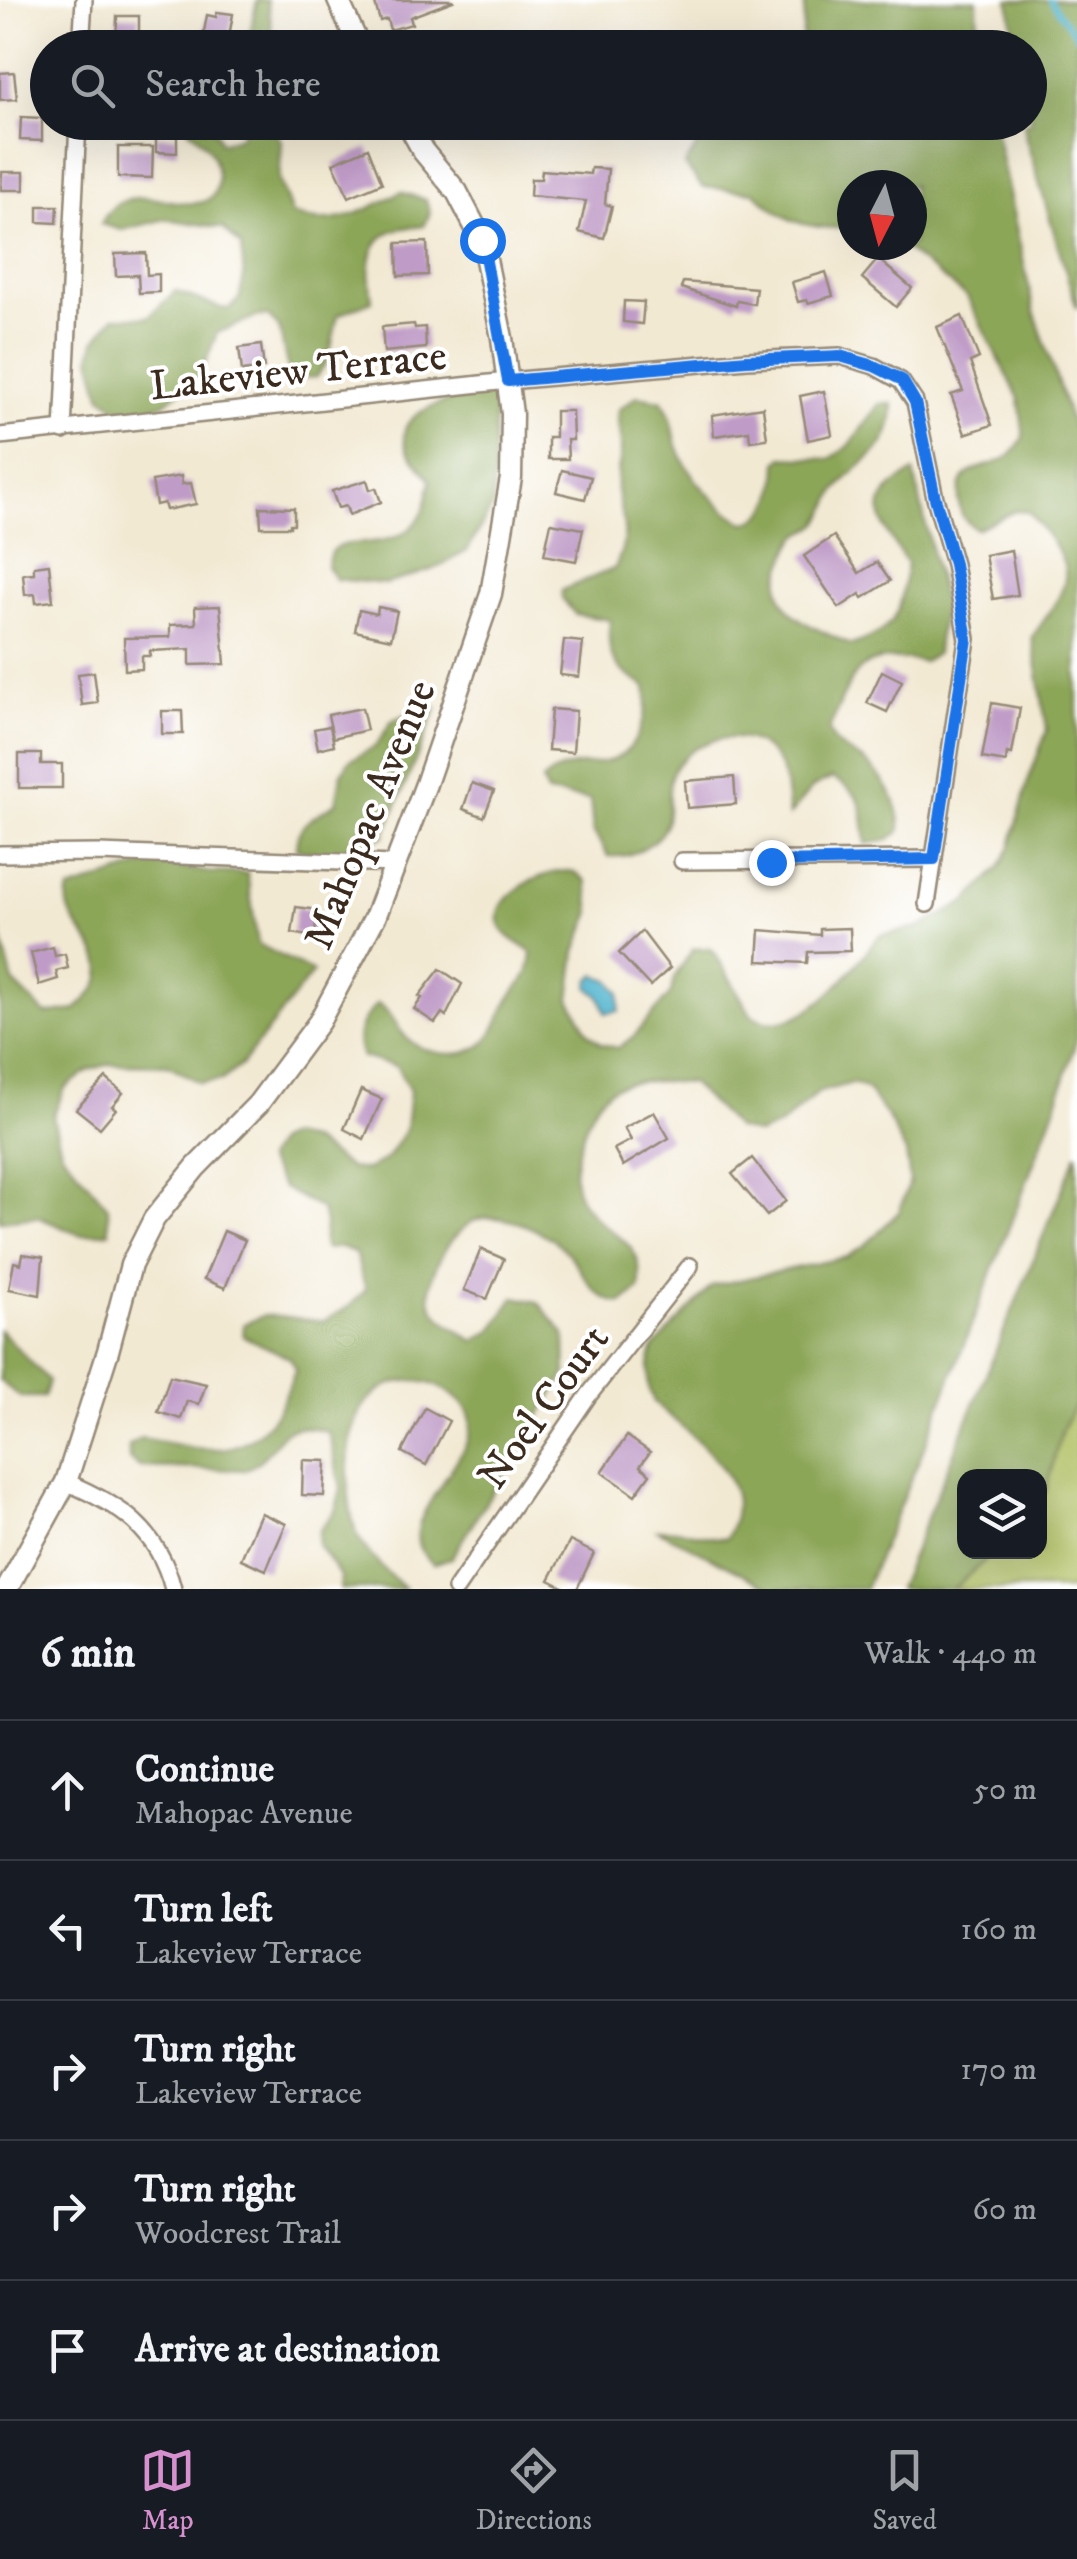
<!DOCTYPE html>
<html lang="en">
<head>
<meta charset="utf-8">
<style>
	body { margin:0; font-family:"IM FELL DW Pica",serif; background:#20242c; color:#f1f3f6 }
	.controls { position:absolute; right:30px; bottom:30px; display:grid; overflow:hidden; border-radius:20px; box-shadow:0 10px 40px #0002 }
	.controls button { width:90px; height:90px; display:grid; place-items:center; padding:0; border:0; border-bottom:2px solid #363941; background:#171b24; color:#f1f3f6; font:50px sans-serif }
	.compass { position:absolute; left:837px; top:170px; width:90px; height:90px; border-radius:50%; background:#171b24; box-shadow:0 10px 40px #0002; rotate:186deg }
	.stop { position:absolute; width:30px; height:30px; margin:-22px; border:8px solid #1a73e8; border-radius:50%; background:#fff }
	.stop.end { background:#1a73e8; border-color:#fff; box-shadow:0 2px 10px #0008 }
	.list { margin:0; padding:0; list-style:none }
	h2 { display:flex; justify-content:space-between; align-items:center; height:130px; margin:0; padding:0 40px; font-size:42px }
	h2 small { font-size:32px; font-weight:400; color:#9ea1a6 }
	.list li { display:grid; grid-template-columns:65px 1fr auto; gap:30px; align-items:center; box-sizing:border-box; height:140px; padding:0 40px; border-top:2px solid #363941 }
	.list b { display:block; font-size:38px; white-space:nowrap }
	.list p { margin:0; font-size:32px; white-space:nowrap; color:#9ea1a6 }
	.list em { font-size:32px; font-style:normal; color:#9ea1a6 }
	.icon { flex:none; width:55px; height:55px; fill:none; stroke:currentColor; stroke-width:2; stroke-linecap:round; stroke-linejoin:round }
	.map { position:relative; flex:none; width:1077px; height:1589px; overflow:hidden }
	.search { position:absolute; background:#171b24; box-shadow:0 10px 40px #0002; left:30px; right:30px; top:30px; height:110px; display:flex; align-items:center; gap:25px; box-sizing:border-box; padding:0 35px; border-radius:55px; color:#9ea1a6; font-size:38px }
	.sheet { height:830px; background:#171b24 }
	nav { display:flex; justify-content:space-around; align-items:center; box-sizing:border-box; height:140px; border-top:2px solid #363941; background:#171b24; font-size:28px; color:#9ea1a6 }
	nav a { display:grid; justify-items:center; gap:5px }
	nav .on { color:#d690ce }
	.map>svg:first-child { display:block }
	.green { fill:#b0c063; stroke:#767540; stroke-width:2.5 }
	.forest { fill:#8ca659; stroke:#64683c; stroke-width:2.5 }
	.water { fill:#4fb4ce; stroke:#456f76; stroke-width:2.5 }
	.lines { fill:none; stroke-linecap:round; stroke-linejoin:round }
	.stream { stroke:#4fb4ce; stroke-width:5 }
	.building { fill:#bf9bc7 }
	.minor-casing { stroke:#968a78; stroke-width:20 }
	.tertiary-casing { stroke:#968a78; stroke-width:25 }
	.minor { stroke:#fff; stroke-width:15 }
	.tertiary { stroke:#fff; stroke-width:20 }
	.route { stroke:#1a73e8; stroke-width:12 }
	.labels { text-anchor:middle; stroke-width:8; stroke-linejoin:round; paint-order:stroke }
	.street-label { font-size:42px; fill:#3b2a1e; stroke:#fff }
</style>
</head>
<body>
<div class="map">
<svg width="1077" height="1589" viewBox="0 0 1077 1589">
	<rect width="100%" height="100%" fill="#fff"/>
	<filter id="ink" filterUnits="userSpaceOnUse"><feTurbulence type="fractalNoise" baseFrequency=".01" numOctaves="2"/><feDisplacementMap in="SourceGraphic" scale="20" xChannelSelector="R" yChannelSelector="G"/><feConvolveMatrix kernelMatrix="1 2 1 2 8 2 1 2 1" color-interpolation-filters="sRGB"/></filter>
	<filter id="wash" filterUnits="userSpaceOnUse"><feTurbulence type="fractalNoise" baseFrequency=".0048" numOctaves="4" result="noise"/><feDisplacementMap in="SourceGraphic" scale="40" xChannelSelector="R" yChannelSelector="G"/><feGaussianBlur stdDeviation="2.25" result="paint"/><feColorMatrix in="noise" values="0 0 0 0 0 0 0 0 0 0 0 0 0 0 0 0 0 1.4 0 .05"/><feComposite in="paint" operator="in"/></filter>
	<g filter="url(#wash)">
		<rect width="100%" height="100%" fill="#f2e9d3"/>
		<!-- green -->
		<path class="green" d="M1077,1400V1589H953L994,1552H1040V1502L1046,1490L1062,1430Z"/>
		<!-- forest -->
		<g class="forest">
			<path d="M257,0H267L272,28L270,47H247Z"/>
			<path d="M805,0H977L978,47H802Z"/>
			<path d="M1009,0H1077V309L1026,139L1024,123L1030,122V48L1015,47Z"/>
			<path d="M188,123H210L221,143L240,137L245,123H271L282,143L279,180L292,214C333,231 364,211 401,192L426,200L430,213L424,226C414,228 399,227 390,232C364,244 369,279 372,301L338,315L329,357L317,377L302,378L288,370L279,327L268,316H258L217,333L200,376L164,404L143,411L118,409L101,395L91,357L95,341L114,317H149L175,291L221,308L229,309L239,299L244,277L241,246L223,228L166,219L122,230L101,224C125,176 172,210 202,202C226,195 218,161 207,147C203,140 195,135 189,130Z"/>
			<path d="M793,123H994L1034,311L1077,440V1038L1057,1103L926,1443L865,1589H773L658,1530C688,1527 700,1539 727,1538C731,1529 736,1517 736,1507C738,1467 681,1427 654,1402C645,1384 647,1366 654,1347L712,1286L846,1257L865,1245L899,1212L910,1181L906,1153L888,1118L867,1089L853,1083L819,1092L779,1126L758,1134L736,1128L691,1083C626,1080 600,1073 580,1144C574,1165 570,1183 583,1203C605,1237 647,1237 639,1289L622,1303C589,1301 584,1267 563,1248C553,1238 530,1226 516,1222C505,1219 490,1216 478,1219C452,1228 420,1281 433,1307C440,1321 461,1332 474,1341L493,1330L514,1297L538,1302L565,1335L566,1374L451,1558L433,1564C429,1559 420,1552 419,1546C405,1505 494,1444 465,1407C437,1373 385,1370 361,1410C344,1437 344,1509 359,1538C371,1559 388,1573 405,1589H340L341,1577L318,1545L319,1531L336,1509L341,1488L328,1432C269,1415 287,1450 245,1470L140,1467L129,1459V1446L141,1438C192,1446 234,1466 272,1419C283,1406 289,1384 296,1369L290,1358L243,1336L244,1324L265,1315L324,1321L347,1308L366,1290L355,1253L342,1247L326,1249L323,1244L325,1223L321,1209L283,1188L266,1160L277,1142L290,1136L313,1142L350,1168L367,1170L387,1158L406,1129L410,1091L396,1066L362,1057C353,1034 361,1021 377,1004C394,1010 397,1034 413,1043C434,1056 466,1060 486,1041C496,1032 501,1012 509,1000C523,977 529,983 532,952C522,945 506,938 501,927C485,895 554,865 574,872C576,872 585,880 587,882L591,912L576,952L570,999L589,1034L601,1044L618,1048L634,1036L671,993L674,978L693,949L710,948L715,953L751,1015C801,1045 853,967 880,935L918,928L966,902L1000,867L1011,846L1028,781L1047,730L1032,637C1077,575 1077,572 1029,512L1015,511L976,529C965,521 960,516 959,502C957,463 983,472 1008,457C1014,453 1019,444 1024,438L1019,399L967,297L900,245H912V185H852V229C804,226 790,227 754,192L702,187L685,165L699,142C733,144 763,143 793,123Z"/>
			<path d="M485,392L495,396L493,506L467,551L434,569L386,584L335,579L327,566C328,563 330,553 332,551C345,534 400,557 423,512C427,503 428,490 431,481C424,471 413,460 407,449C388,409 461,397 485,392Z"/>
			<path d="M637,396L661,400C673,415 672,427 677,445C686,475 719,509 745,523C774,515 777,489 778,462L783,457L830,459L849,446L879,404H893C893,455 863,455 837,490C829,500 827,516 818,524C813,529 804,531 798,536C791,542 788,554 784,563C763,614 814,626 851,645C901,630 899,610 907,564C880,522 861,501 914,472L944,606L936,654L923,662C854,649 853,675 829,730C835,748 849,751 864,761C884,776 902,806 900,831L888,840L866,844C862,810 866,795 832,778L813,787L789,816C786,797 787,772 773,756C748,725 698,737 677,765C660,786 678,819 657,838C642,852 627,858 608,856L593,831L590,800L547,793L542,781C571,751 618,781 638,734C645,717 649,705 646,687C613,667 606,659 610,620L575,614L562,598V590L615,568C632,529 622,527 617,490C615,477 621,463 621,450C622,436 616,424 618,410Z"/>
			<path d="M419,708H437L384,836C353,851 330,862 296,848C296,822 316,816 336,803L341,775L349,761L376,746L391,722Z"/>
			<path d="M153,862L207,872L247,873L258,944L313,972L241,1065L222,1080L200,1083L168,1065L110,1064L89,1070L65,1088L53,1116L61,1151L108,1207L109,1232L80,1235L38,1217L0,1221V932L13,982L45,1014L75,1010C82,1003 93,994 97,986C116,946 57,927 69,890Z"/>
			<path d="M1077,1153V1400L1062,1430L1046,1490L1040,1502V1476H964V1552H994L953,1589H898Z"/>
			<path d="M0,1330L49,1381L44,1397H20L0,1381Z"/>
		</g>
		<!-- water -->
		<path class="water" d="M596,975L610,980L620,993L619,1011L606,1013L600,997L589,988L590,980Z"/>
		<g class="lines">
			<!-- stream -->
			<path class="stream" d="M1050,0L1077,37"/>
		</g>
		<g id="blocks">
			<!-- building -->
			<g class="building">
				<path d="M374,0H452L453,1L410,17L412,24L390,30L387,19L380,21Z"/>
				<path d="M217,12L233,14L227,48H201L207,15L216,17Z"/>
				<path d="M117,16H139V33H132V47H116Z"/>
				<path d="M474,30L518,31L517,48H474Z"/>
				<path d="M14,72L17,99L0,100V73Z"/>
				<path d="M21,117L42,118V141L20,140Z"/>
				<path d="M156,136H177V153L156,152Z"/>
				<path d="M118,147H153L152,178L118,177Z"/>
				<path d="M368,148L382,183L349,197L333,163Z"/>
				<path d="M591,168L608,169L605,204L612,206L604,238L579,232L586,201L530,196L531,179H541L542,170L590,174Z"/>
				<path d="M2,172H24V190H1Z"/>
				<path d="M38,206H58L57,223L38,222Z"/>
				<path d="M427,242L428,275L398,276L397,243Z"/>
				<path d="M146,253L147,275L159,274V292L139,293L138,275L116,276L115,254Z"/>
				<path d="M878,259L912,288L896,307L862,278Z"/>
				<path d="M826,272L833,296L808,303L807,300L798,302L792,282Z"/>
				<path d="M683,282L756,288L754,304L737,301L736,306L681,288Z"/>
				<path d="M624,301L644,302L642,324L623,322Z"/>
				<path d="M962,316L979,358L970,362L992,425L965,434L951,395L963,391L937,327Z"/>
				<path d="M414,324L415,328L425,327L426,348L384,352L382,327Z"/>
				<path d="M261,345L264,368L242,371L239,348Z"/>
				<path d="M824,391L832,435L808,440L800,396Z"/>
				<path d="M763,407L767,439L750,441L749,431L714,436L712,415Z"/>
				<path d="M555,411H572L573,440H567L568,459H548V437H555Z"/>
				<path d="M562,470L591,477L585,499L556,492Z"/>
				<path d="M181,476L182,484L191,483L196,504L166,510L164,503L156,505L152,481Z"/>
				<path d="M367,480L370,490L376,488L381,502L349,515L346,506L338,508L332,491Z"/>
				<path d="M260,507L294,508V524H290V527H261Z"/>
				<path d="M551,523L583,529L576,561L544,555Z"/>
				<path d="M834,536L859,573L877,562L890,581L863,598L860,594L839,608L804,556Z"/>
				<path d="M1011,550L1018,595L993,599L985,555Z"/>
				<path d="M49,564L53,601L36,603L35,594L25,595L23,574L34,573V566Z"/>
				<path d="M220,606L225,664L190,665V649L150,651V656H142V669L125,670L124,638L170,637V625L196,624L195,607Z"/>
				<path d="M378,607L397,611L391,639L355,631L359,610L377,614Z"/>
				<path d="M564,640L583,642L579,677L560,675Z"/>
				<path d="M882,671L902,681L887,712L867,703Z"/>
				<path d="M94,672L98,703L82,705L78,674Z"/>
				<path d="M992,703L1020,708L1012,754L1007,753L1006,762L982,758Z"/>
				<path d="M362,708L367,730L333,738L328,715Z"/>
				<path d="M551,709L576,711L573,752L548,750Z"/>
				<path d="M162,711H182L183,734H162Z"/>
				<path d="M330,726L334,745L318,749L314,729Z"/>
				<path d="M19,754H41V764H62V788H19Z"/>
				<path d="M734,777L736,804L687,808L685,781Z"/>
				<path d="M472,783L494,791L484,817L463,809Z"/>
				<path d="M296,907L318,910L314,937L292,933Z"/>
				<path d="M850,928L851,951L808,952L807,963L758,961L760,930L820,935V929Z"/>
				<path d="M642,931L670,968L650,986L619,953Z"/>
				<path d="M53,947L55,956L65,954L68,968L56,971L58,979L39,985L31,953Z"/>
				<path d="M440,969L462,984L446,1016L442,1013L435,1023L414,1009L422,998L419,996Z"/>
				<path d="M106,1078L123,1093L112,1106L116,1109L100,1128L76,1109Z"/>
				<path d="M361,1090L382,1099L364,1139L344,1129Z"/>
				<path d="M654,1112L669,1138L623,1166L614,1149L631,1140L624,1128Z"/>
				<path d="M752,1158L786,1201L767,1216L732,1174Z"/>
				<path d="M224,1231L245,1240L225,1288L204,1279Z"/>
				<path d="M481,1249L504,1259L487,1299L464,1290Z"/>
				<path d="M23,1254L43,1257L40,1295L9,1289L14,1262L21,1264Z"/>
				<path d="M170,1376L206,1384L199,1404L187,1401L181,1419L158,1412Z"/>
				<path d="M425,1408L449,1421L426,1465L402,1452Z"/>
				<path d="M627,1436L650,1452L640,1466L650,1474L635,1495L602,1472Z"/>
				<path d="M303,1460L326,1461L324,1496L302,1495Z"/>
				<path d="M261,1513L286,1524L266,1570L241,1559Z"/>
				<path d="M570,1541L594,1553L577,1589H567L549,1580Z"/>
			</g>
		</g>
	</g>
	<g filter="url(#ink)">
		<use href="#blocks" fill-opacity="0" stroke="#968a78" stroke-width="2.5"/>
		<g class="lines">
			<!-- minor casing -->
			<g class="minor-casing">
				<g id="minor">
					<path d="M81,48L84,0"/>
					<path d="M63,431L78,122"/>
					<path d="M0,436L508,381L747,360L840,356L874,366L901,381L915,402L935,498L954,564L967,639L927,904"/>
					<path d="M0,854L99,853L394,864"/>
					<path d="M682,861L934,859"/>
					<path d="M66,1482C120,1505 158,1529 173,1589"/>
					<path d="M456,1589L588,1396L690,1266"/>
				</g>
			</g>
			<!-- tertiary casing -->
			<g class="tertiary-casing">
				<g id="tertiary">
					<path d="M338,0L360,48"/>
					<path d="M7,1589L66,1482L108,1351L131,1265L154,1219L196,1167L258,1104L319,1022L376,915L426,784L491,594L511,478L512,414L502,338L482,240L457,192L423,151L407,122"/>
				</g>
			</g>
			<!-- minor -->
			<use href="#minor" class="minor"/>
			<!-- tertiary -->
			<use href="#tertiary" class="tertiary"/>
		</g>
	</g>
	<g class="lines" filter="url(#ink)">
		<!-- route -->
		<path class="route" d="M482,240L508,381L747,360L840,356L874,366L902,380L915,402L935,498L954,564L967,639L934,859L771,862"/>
	</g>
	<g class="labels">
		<!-- street labels -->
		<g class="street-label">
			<text transform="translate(298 369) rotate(-6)" y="15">Lakeview Terrace</text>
			<text transform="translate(368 814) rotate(-68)" y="15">Mahopac Avenue</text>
			<text transform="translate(542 1406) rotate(-54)" y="15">Noel Court</text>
		</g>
	</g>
</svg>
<div class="controls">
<button><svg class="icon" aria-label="layers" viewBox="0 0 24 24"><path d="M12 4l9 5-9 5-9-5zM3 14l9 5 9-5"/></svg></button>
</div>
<svg class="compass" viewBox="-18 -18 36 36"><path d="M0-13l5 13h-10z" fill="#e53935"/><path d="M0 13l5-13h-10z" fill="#9ea1a6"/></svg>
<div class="stop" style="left:482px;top:240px"></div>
<div class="stop end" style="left:771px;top:862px"></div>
<div class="search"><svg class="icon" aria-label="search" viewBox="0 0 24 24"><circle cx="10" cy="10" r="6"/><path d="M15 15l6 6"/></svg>Search here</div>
</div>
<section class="sheet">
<h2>6 min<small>Walk · 440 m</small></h2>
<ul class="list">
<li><svg class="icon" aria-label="ahead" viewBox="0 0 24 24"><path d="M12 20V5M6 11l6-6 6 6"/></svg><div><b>Continue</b><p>Mahopac Avenue</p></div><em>50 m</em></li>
<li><svg class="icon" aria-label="left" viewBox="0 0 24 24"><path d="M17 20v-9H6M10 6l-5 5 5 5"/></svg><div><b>Turn left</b><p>Lakeview Terrace</p></div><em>160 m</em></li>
<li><svg class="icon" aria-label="right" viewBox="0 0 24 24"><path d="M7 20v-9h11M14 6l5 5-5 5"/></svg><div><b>Turn right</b><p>Lakeview Terrace</p></div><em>170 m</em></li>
<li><svg class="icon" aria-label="right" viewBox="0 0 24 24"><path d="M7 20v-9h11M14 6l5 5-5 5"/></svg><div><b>Turn right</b><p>Woodcrest Trail</p></div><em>60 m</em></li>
<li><svg class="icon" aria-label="arrive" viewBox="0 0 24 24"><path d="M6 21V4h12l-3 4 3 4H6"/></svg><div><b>Arrive at destination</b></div></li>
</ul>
</section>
<nav>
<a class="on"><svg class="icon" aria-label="map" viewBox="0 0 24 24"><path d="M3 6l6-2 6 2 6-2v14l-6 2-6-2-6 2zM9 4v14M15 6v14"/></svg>Map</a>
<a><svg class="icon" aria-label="directions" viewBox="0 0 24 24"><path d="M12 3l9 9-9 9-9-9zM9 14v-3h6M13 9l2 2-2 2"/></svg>Directions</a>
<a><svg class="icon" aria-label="saved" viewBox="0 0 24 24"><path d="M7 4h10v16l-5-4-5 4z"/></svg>Saved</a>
</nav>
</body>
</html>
